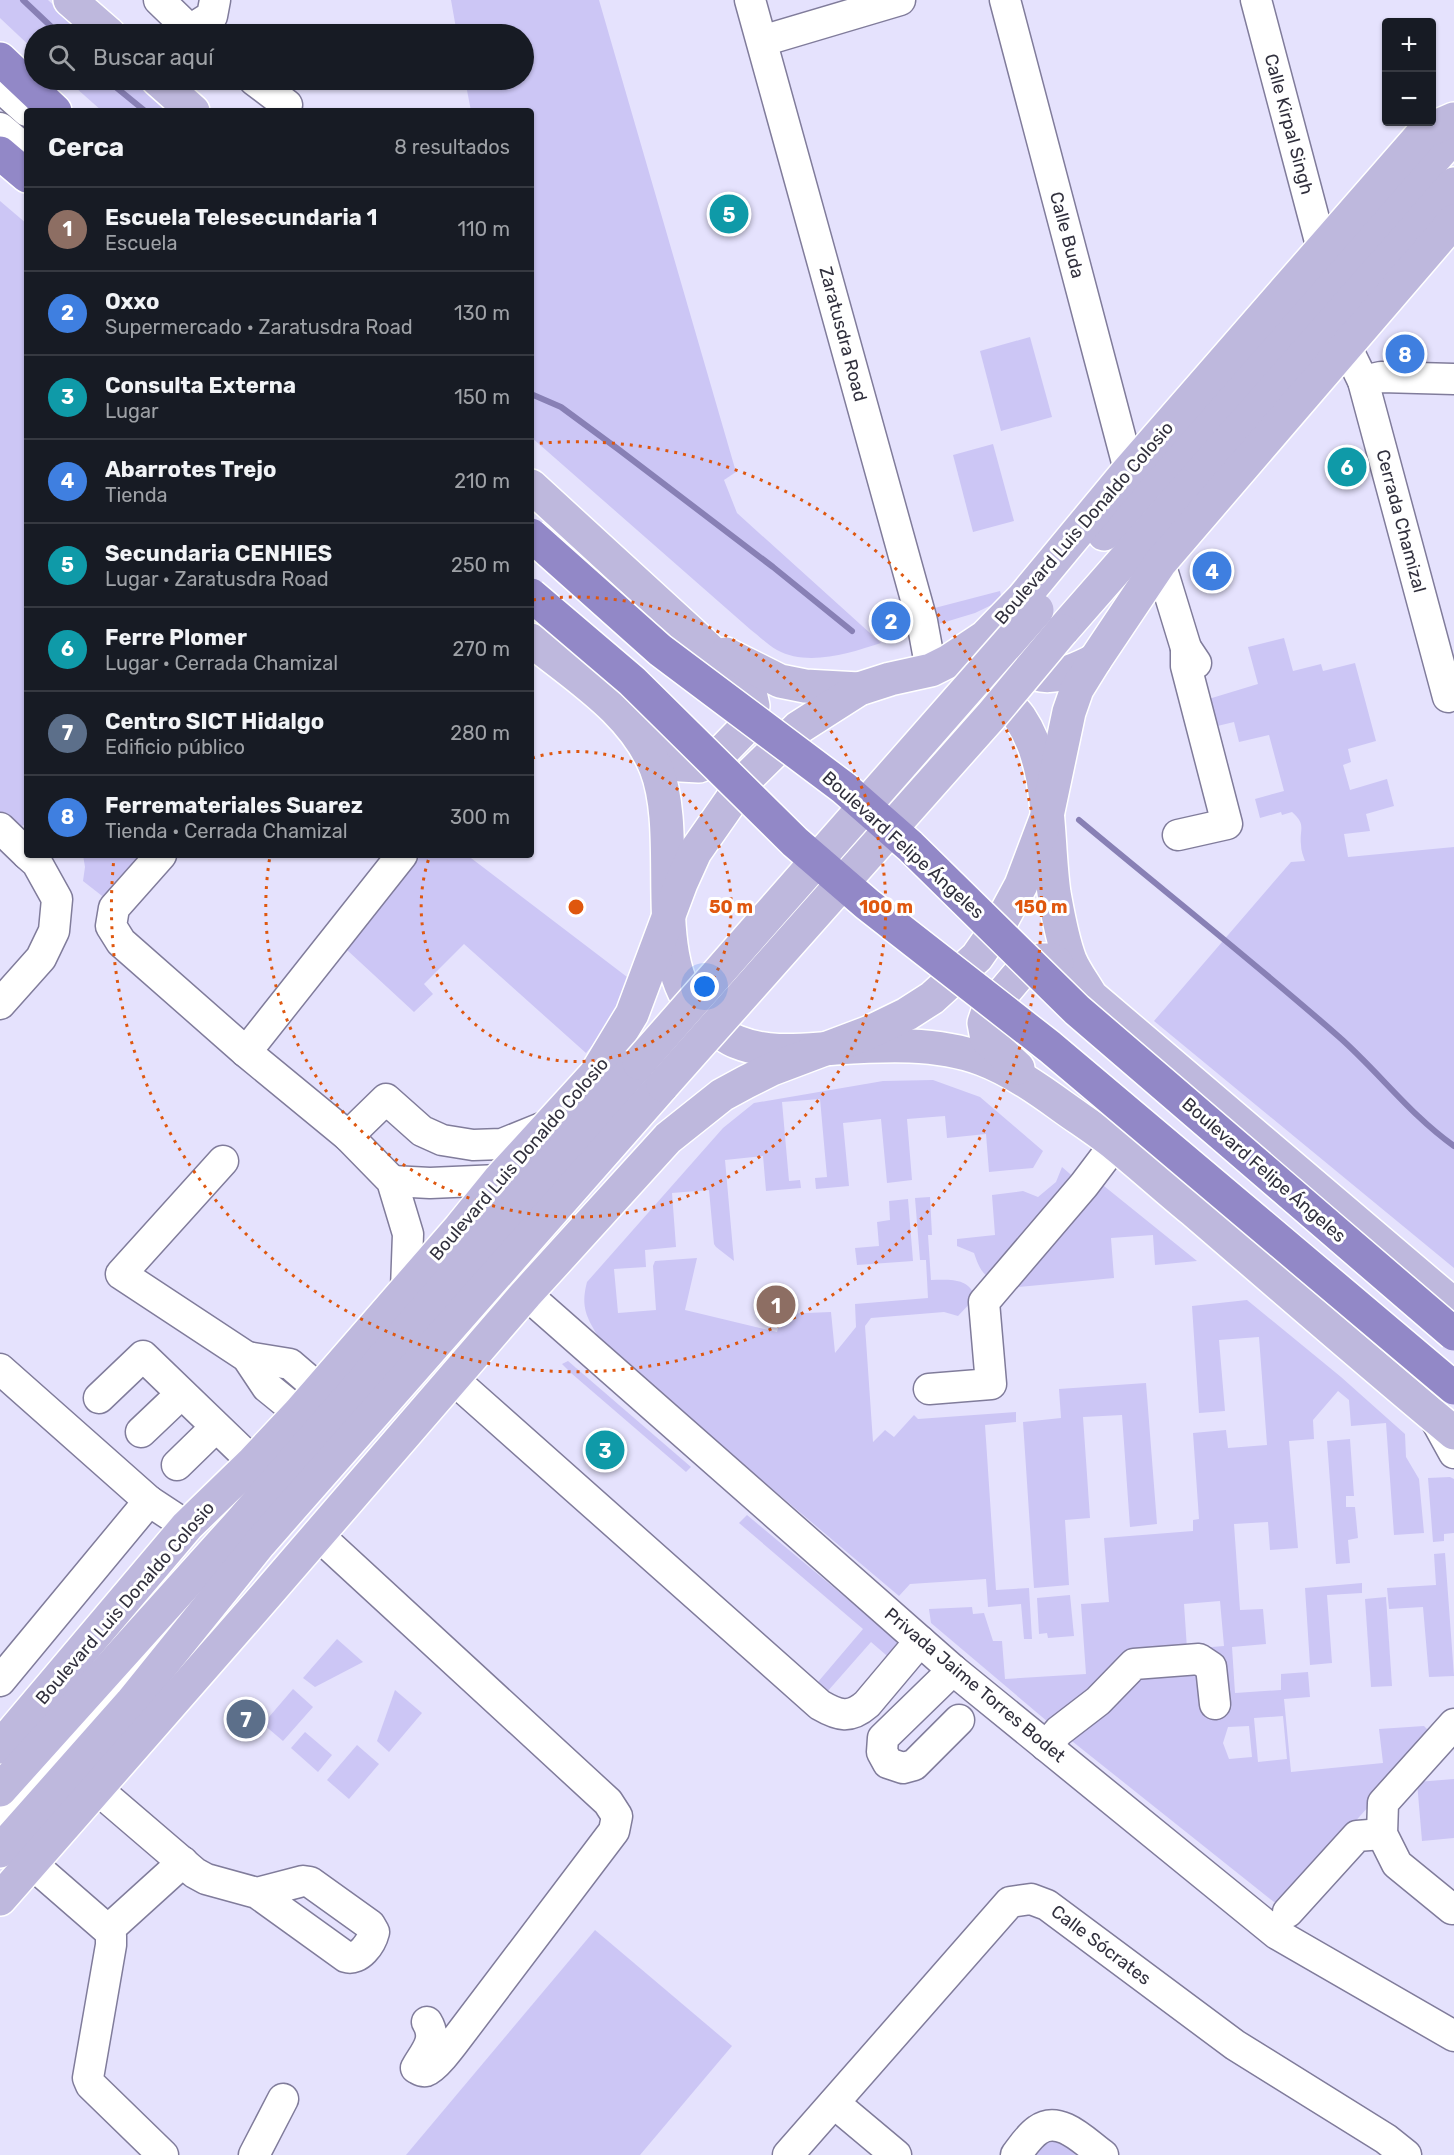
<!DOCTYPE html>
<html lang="es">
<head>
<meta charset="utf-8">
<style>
	body { margin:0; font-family:Rubik,sans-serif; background:#20242c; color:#f1f3f6 }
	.controls { position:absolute; right:18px; top:18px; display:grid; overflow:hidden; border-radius:6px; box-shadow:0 2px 4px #0004 }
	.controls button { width:54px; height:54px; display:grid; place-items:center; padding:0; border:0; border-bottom:2px solid #363941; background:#171b24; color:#f1f3f6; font:30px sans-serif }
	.you { position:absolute; left:705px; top:987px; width:21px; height:21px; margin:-15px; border:4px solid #fff; border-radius:50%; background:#1a73e8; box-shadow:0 0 0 9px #1a73e833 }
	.badge { display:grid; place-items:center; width:39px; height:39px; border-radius:50%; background:#0b8043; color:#fff; font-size:20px; font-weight:700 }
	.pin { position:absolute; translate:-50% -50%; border:3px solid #fff; box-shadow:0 2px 6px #0006 }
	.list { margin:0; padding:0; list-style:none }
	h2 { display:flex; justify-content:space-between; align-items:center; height:78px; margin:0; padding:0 24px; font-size:26px }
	h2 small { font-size:20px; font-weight:400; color:#9ea1a6 }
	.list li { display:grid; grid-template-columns:39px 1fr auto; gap:18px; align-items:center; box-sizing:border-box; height:84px; padding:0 24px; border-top:2px solid #363941 }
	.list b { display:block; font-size:22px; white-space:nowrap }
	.list p { margin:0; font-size:20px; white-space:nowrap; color:#9ea1a6 }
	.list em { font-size:20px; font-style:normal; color:#9ea1a6 }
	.icon { flex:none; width:33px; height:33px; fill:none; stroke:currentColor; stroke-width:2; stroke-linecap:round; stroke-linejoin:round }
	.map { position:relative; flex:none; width:1454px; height:2155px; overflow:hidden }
	.search { position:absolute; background:#171b24; box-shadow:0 2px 4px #0004; left:24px; top:24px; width:510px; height:66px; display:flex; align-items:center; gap:15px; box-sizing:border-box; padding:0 21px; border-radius:33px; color:#9ea1a6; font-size:22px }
	.panel { position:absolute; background:#171b24; box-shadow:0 2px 4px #0004; left:24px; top:108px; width:510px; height:750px; border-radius:6px }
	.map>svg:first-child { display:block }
	.green { fill:#ccc6f5; fill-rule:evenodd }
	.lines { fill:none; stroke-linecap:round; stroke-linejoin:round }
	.stream { stroke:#8880b5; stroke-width:6 }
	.minor-casing { stroke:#807c9b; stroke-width:33 }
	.major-casing { stroke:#fff; stroke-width:36 }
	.highway-casing { stroke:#fff; stroke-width:36 }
	.minor { stroke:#fff; stroke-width:30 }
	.major { stroke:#beb8dd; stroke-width:33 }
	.highway { stroke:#9288c7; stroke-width:33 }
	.major-bridge-casing { stroke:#fff; stroke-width:36; stroke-linecap:butt }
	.highway-bridge-casing { stroke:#fff; stroke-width:36; stroke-linecap:butt }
	.major-bridge { stroke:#beb8dd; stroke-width:33 }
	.highway-bridge { stroke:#9288c7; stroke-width:33 }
	.ring { fill:none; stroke:#df570e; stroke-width:3; stroke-dasharray:3 6 }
	.labels { text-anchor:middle; stroke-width:6; stroke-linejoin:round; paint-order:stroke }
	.street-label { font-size:18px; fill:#31303d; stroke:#fff }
	.centre { fill:#df570e; stroke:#fff; stroke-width:3 }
	.ring-label { font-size:18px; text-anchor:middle; font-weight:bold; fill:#df570e; stroke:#fff; stroke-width:6; stroke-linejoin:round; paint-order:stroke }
</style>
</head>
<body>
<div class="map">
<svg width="1454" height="2155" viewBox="0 0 1454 2155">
	<rect width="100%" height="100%" fill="#e5e2fd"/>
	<!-- green -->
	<g class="green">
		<path d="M0,0H48L85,34H34V50L0,18Z"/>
		<path d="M451,0H599L736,472L724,480L737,513L881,643C850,653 808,667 777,650C768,645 759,636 751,630L531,437V111H471L465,80H524V34H457Z"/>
		<path d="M67,80H135L169,111H102Z"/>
		<path d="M0,201L27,224V824L12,829L0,819Z"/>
		<path d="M1030,337L1052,417L1001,431L980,351Z"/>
		<path d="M993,444L1014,521L973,532L953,455Z"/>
		<path d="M1000,591L1002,600L975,613L932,626L927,610Z"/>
		<path d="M1284,638L1293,671L1321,664L1323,671L1355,663L1376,741L1348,749L1351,762L1343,765L1350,790L1387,779L1394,806L1366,814L1370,831L1344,834L1348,857L1454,847V1268L1154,1021L1291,862L1305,861C1303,856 1301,850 1301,845C1299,829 1307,825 1292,812L1282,815L1281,812L1260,818L1255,799L1284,791L1269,735L1239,742L1234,722L1209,728L1202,701L1258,684L1248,647Z"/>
		<path d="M83,855H156L115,906L83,881L85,867Z"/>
		<path d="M421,855H467L631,980L617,1016L586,1053L464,944L424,984L433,994L414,1012L347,950Z"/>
		<path d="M933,1080L980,1097L1043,1151L1033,1168L989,1172L986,1134L947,1138L945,1116L907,1119L912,1180L887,1183L881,1119L843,1123L849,1186L816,1189L815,1178L827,1177L820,1099L782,1102L789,1181L800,1180L801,1188L766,1191L763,1156L725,1160L734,1261L716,1247L714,1244L709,1190L672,1193L676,1247L645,1250L646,1267L614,1269L618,1313L656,1310L653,1266L655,1261L697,1258L685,1310L777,1332L782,1314L831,1312L835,1353L856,1327L855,1304L928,1298L926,1260H920L915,1198L930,1197L932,1235H928L931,1280C948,1280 970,1277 975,1298L958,1316L944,1312L871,1318L865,1326L873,1442L885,1430L894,1437L914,1415L918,1419L1016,1412V1422L985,1425L996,1590L1029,1588L1032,1639H1024L1021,1604L988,1607L986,1579L910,1584L899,1596L604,1347C590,1321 579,1312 587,1282L723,1128L754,1103L883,1081Z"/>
		<path d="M1062,1167L1077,1180L991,1279C980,1272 978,1264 974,1253L957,1246V1239L995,1235L992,1195L1023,1191L1038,1197L1056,1182Z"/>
		<path d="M1099,1182L1197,1261L1155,1265L1153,1235L1111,1238L1114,1278L1009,1288Z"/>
		<path d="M908,1199L913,1261L857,1265L855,1248L879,1246L877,1222L890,1220L889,1201Z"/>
		<path d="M1247,1300L1341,1377L1405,1434L1406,1457L1419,1479L1424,1533L1394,1535L1386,1423L1351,1426L1349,1400L1338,1391L1313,1420L1314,1439L1289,1441L1298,1548L1270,1550L1268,1522L1234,1524L1240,1610L1263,1609L1266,1644L1232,1647L1235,1693L1281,1690V1674L1308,1672L1310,1697L1284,1699L1291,1772L1383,1763L1379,1729L1424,1726L1433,1735L1279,1906L1048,1722L931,1623L929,1609L972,1607L973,1614L984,1613L993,1641H1002L1005,1679L1086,1674L1081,1604L1109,1602L1104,1538L1193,1531V1520L1199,1519L1193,1433L1226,1430L1228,1448L1267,1445L1259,1337L1219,1340L1225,1411L1199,1413L1192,1306ZM1220,1601L1224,1646L1187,1649L1184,1604ZM1283,1716L1287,1759L1258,1762L1254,1718ZM1249,1726L1252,1757L1229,1759L1223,1743L1228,1727Z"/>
		<path d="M568,1361L691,1467L686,1472L571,1373L562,1364Z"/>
		<path d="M1146,1383L1157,1524L1130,1527L1122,1415L1083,1417L1090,1518L1065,1520L1069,1585L1034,1588L1023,1422L1061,1418L1059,1389Z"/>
		<path d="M1350,1439L1354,1496H1346V1507H1355L1358,1538L1348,1540L1350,1563L1336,1564L1327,1441Z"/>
		<path d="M1450,1477L1454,1479V1533L1444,1534V1541L1433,1542L1428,1478Z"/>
		<path d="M747,1515L905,1647L893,1661L871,1642L827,1692L818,1682L863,1629L739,1523Z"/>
		<path d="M1445,1553L1454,1676L1429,1677L1423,1607L1389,1609L1387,1588L1436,1585L1434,1554Z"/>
		<path d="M1362,1583V1593L1327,1595L1332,1663L1310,1665L1305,1588Z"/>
		<path d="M1070,1595L1074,1636L1048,1638L1047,1633L1039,1634L1037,1598Z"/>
		<path d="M1386,1597L1392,1686L1371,1687L1365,1599Z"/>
		<path d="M337,1639L363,1662L315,1687L303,1678Z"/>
		<path d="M293,1689L313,1707L283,1741L263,1724Z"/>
		<path d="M395,1690L422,1713L389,1752L377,1741Z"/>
		<path d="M305,1732L332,1755L318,1772L291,1748Z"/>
		<path d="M357,1745L379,1764L349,1799L327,1780Z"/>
		<path d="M1454,1779V1838L1422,1841L1417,1782Z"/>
		<path d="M595,1930L732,2046L640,2155H406Z"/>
		<path d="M1063,2141L1081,2155H1031L1042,2143Z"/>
	</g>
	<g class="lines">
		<!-- stream -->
		<g class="stream">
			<path d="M23,0L59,34"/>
			<path d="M107,80L145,111"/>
			<path d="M531,394L561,407L618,449L773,567L852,631"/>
			<path d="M1079,820C1165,892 1254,962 1338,1036C1378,1071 1410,1115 1454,1146"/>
		</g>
		<!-- minor casing -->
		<g class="minor-casing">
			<g id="minor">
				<path d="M159,0L190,30L212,16L215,0"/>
				<path d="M750,0L922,621L931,670"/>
				<path d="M1005,0L1129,470"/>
				<path d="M1256,0L1322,249"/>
				<path d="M762,41L900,0"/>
				<path d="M254,80L287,105"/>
				<path d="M0,87L27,111"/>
				<path d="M0,128L27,151"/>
				<path d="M1346,346L1363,381L1448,697"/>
				<path d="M1363,381L1381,377L1454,379"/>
				<path d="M1160,563L1186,648L1196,663"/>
				<path d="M0,828L27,854"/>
				<path d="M1178,835L1227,824L1186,666V648"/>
				<path d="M161,855L114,908L111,926L121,942L246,1052L348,1136L392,1181L408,1234L406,1289"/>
				<path d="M0,1004L41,958L54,931L57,899L37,863L28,855"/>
				<path d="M246,1052L402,855"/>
				<path d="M348,1136L386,1099L422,1131L442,1140L473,1145L502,1144L549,1125"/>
				<path d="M223,1161L121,1274L247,1357L267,1387L299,1413"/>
				<path d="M392,1181L430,1183L499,1180"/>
				<path d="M526,1294L953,1670L1277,1934L1454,2036"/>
				<path d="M247,1357L290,1364L319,1389"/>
				<path d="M0,1369L149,1501L0,1681"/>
				<path d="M453,1379L820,1705C839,1716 850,1719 867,1704L920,1641"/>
				<path d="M929,1389L991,1384L984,1302L1084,1185L1115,1144"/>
				<path d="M99,1398L143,1356L253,1462"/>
				<path d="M1433,1415L1454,1453"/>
				<path d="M141,1432L181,1394"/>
				<path d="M177,1465L216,1427"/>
				<path d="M149,1501L187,1526"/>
				<path d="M318,1535L608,1802L617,1816L614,1831L458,2037C452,2045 435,2068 426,2071C422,2072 420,2070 416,2068C425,2052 438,2040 427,2022"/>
				<path d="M953,1670L883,1738L882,1752L888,1763L903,1768L914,1765L959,1720"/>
				<path d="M1046,1746L1059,1731L1098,1701L1134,1664L1199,1659L1211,1667L1215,1704"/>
				<path d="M97,1789L195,1873L206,1879L257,1893L346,1957C359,1961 371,1944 374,1932L370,1925L310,1882L303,1881L257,1893"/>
				<path d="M0,1821L139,1664L178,1627"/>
				<path d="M31,1863L108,1930L111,1936V1945L88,2078L91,2085L163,2155"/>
				<path d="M1452,1909L1397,1864L1382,1834L1383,1803L1454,1724"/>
				<path d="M1288,1912L1357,1836L1382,1834"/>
				<path d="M108,1930L183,1862"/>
				<path d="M834,2103L896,2155"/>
				<path d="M254,2155L283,2099"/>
				<path d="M788,2155L1010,1902L1031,1899L1047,1905L1235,2045L1386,2139L1406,2155"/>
				<path d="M1016,2155C1022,2147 1029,2136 1038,2130C1060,2114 1086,2143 1103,2155"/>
			</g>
		</g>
		<!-- major casing -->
		<g class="major-casing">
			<g id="major">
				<path d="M70,0L109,34"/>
				<path d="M158,80L193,111"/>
				<path d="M531,486L700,641L749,688L753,706L748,725L716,758L699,766L681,765L644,734"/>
				<path d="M1104,534L1454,136"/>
				<path d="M1062,631L1454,184"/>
				<path d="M531,640C576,677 633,711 656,768C684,840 644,964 704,1019C713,1027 726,1038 737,1042C769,1055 802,1050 836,1048C883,1045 937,1042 982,1059C1011,1070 1038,1089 1063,1107C1081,1120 1100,1132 1117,1146C1143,1167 1168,1190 1194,1211C1280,1285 1366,1360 1454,1433"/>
				<path d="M1014,650C1028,690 1067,675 1095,660"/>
				<path d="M726,654L780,681L805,686L859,689"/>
				<path d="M982,685C995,694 1011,705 1020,718C1053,767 1046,837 1054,893C1058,915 1062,939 1070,960C1075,972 1084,984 1091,996L1454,1305"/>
				<path d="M1018,1068L987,1039L984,1023L988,1011L1026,966L1039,960H1053L1057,964"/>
				<path d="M0,1747L187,1526L253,1462L299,1413L460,1228L499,1180L595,1075L632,1014L681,883L695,852L746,779L798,728L859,689L890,679L931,670L949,661L985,637L1023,598L1129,470L1424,132L1454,119"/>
				<path d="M0,1790L240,1523L639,1063"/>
				<path d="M0,1851L131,1703L260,1543L663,1085"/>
				<path d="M0,1899L267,1594L526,1294L668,1138L722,1095L746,1082L772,1069L870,1032L907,1014L932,998L977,957L1000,924L1021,885L1047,816L1069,712L1077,689L1095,660L1160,563L1454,221"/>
			</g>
		</g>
		<!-- highway casing -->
		<g class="highway-casing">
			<g id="highway">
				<path d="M0,59L55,111"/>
				<path d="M0,153L27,176"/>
			</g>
		</g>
		<!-- minor -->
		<use href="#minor" class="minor"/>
		<!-- major -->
		<use href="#major" class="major"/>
		<!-- highway -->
		<use href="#highway" class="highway"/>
		<!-- major-bridge casing -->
		<g class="major-bridge-casing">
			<g id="major-bridge">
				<path d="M639,1063L1037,610"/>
				<path d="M663,1085L991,716L1062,631"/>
			</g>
		</g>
		<!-- highway-bridge casing -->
		<g class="highway-bridge-casing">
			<g id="highway-bridge">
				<path d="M531,535L660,650L844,788L910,846L1077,1010L1454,1334"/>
				<path d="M531,595L632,681L795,842L867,904L1050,1047L1454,1388"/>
			</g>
		</g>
		<!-- major-bridge -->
		<use href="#major-bridge" class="major-bridge"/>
		<!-- highway-bridge -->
		<use href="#highway-bridge" class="highway-bridge"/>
	</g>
	<!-- distance rings -->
	<g class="ring">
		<path d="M532 758A155 155 0 1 1 430 855"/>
		<path d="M533 600A310 310 0 1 1 270 856"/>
		<path d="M531 444A465 465 0 1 1 114 858"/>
	</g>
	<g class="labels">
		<!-- street labels -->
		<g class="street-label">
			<text transform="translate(1289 124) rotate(75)" y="6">Calle Kirpal Singh</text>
			<text transform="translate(1067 235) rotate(75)" y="6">Calle Buda</text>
			<text transform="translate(843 334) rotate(75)" y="6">Zaratusdra Road</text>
			<text transform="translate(1401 521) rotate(75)" y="6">Cerrada Chamizal</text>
			<text transform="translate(1084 523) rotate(-49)" y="6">Boulevard Luis Donaldo Colosio</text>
			<text transform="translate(903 845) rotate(42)" y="6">Boulevard Felipe Ángeles</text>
			<text transform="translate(519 1159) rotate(-49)" y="6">Boulevard Luis Donaldo Colosio</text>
			<text transform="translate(1264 1170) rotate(41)" y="6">Boulevard Felipe Ángeles</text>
			<text transform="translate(125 1603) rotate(-49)" y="6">Boulevard Luis Donaldo Colosio</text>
			<text transform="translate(975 1685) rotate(40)" y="6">Privada Jaime Torres Bodet</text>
			<text transform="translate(1101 1945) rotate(37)" y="6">Calle Sócrates</text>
		</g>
	</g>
	<circle cx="576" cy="907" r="9" class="centre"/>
	<g class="ring-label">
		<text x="731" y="913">50 m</text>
		<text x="886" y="913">100 m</text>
		<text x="1041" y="913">150 m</text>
	</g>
</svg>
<div class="controls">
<button>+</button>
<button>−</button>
</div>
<div class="you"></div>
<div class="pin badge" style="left:776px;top:1305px;background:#8d6e63">1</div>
<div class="pin badge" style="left:891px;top:621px;background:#3f7fe0">2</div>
<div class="pin badge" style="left:605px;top:1450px;background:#0f9aa8">3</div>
<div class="pin badge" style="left:1212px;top:571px;background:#3f7fe0">4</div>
<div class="pin badge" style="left:729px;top:214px;background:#0f9aa8">5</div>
<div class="pin badge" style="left:1347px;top:467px;background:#0f9aa8">6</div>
<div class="pin badge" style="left:246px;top:1719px;background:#5c6f8a">7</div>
<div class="pin badge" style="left:1405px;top:354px;background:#3f7fe0">8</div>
<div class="search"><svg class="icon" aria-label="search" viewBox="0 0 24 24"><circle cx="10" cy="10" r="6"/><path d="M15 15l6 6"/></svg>Buscar aquí</div>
<section class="panel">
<h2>Cerca<small>8 resultados</small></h2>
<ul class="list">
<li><span class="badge" style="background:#8d6e63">1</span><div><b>Escuela Telesecundaria 1</b><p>Escuela</p></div><em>110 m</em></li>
<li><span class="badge" style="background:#3f7fe0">2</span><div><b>Oxxo</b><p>Supermercado · Zaratusdra Road</p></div><em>130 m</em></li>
<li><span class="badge" style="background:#0f9aa8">3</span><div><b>Consulta Externa</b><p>Lugar</p></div><em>150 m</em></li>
<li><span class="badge" style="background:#3f7fe0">4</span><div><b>Abarrotes Trejo</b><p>Tienda</p></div><em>210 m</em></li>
<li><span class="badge" style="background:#0f9aa8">5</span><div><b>Secundaria CENHIES</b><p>Lugar · Zaratusdra Road</p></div><em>250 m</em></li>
<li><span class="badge" style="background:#0f9aa8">6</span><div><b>Ferre Plomer</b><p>Lugar · Cerrada Chamizal</p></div><em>270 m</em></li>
<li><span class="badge" style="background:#5c6f8a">7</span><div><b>Centro SICT Hidalgo</b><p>Edificio público</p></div><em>280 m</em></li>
<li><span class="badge" style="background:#3f7fe0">8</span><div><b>Ferremateriales Suarez</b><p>Tienda · Cerrada Chamizal</p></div><em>300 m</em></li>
</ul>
</section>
</div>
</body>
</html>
